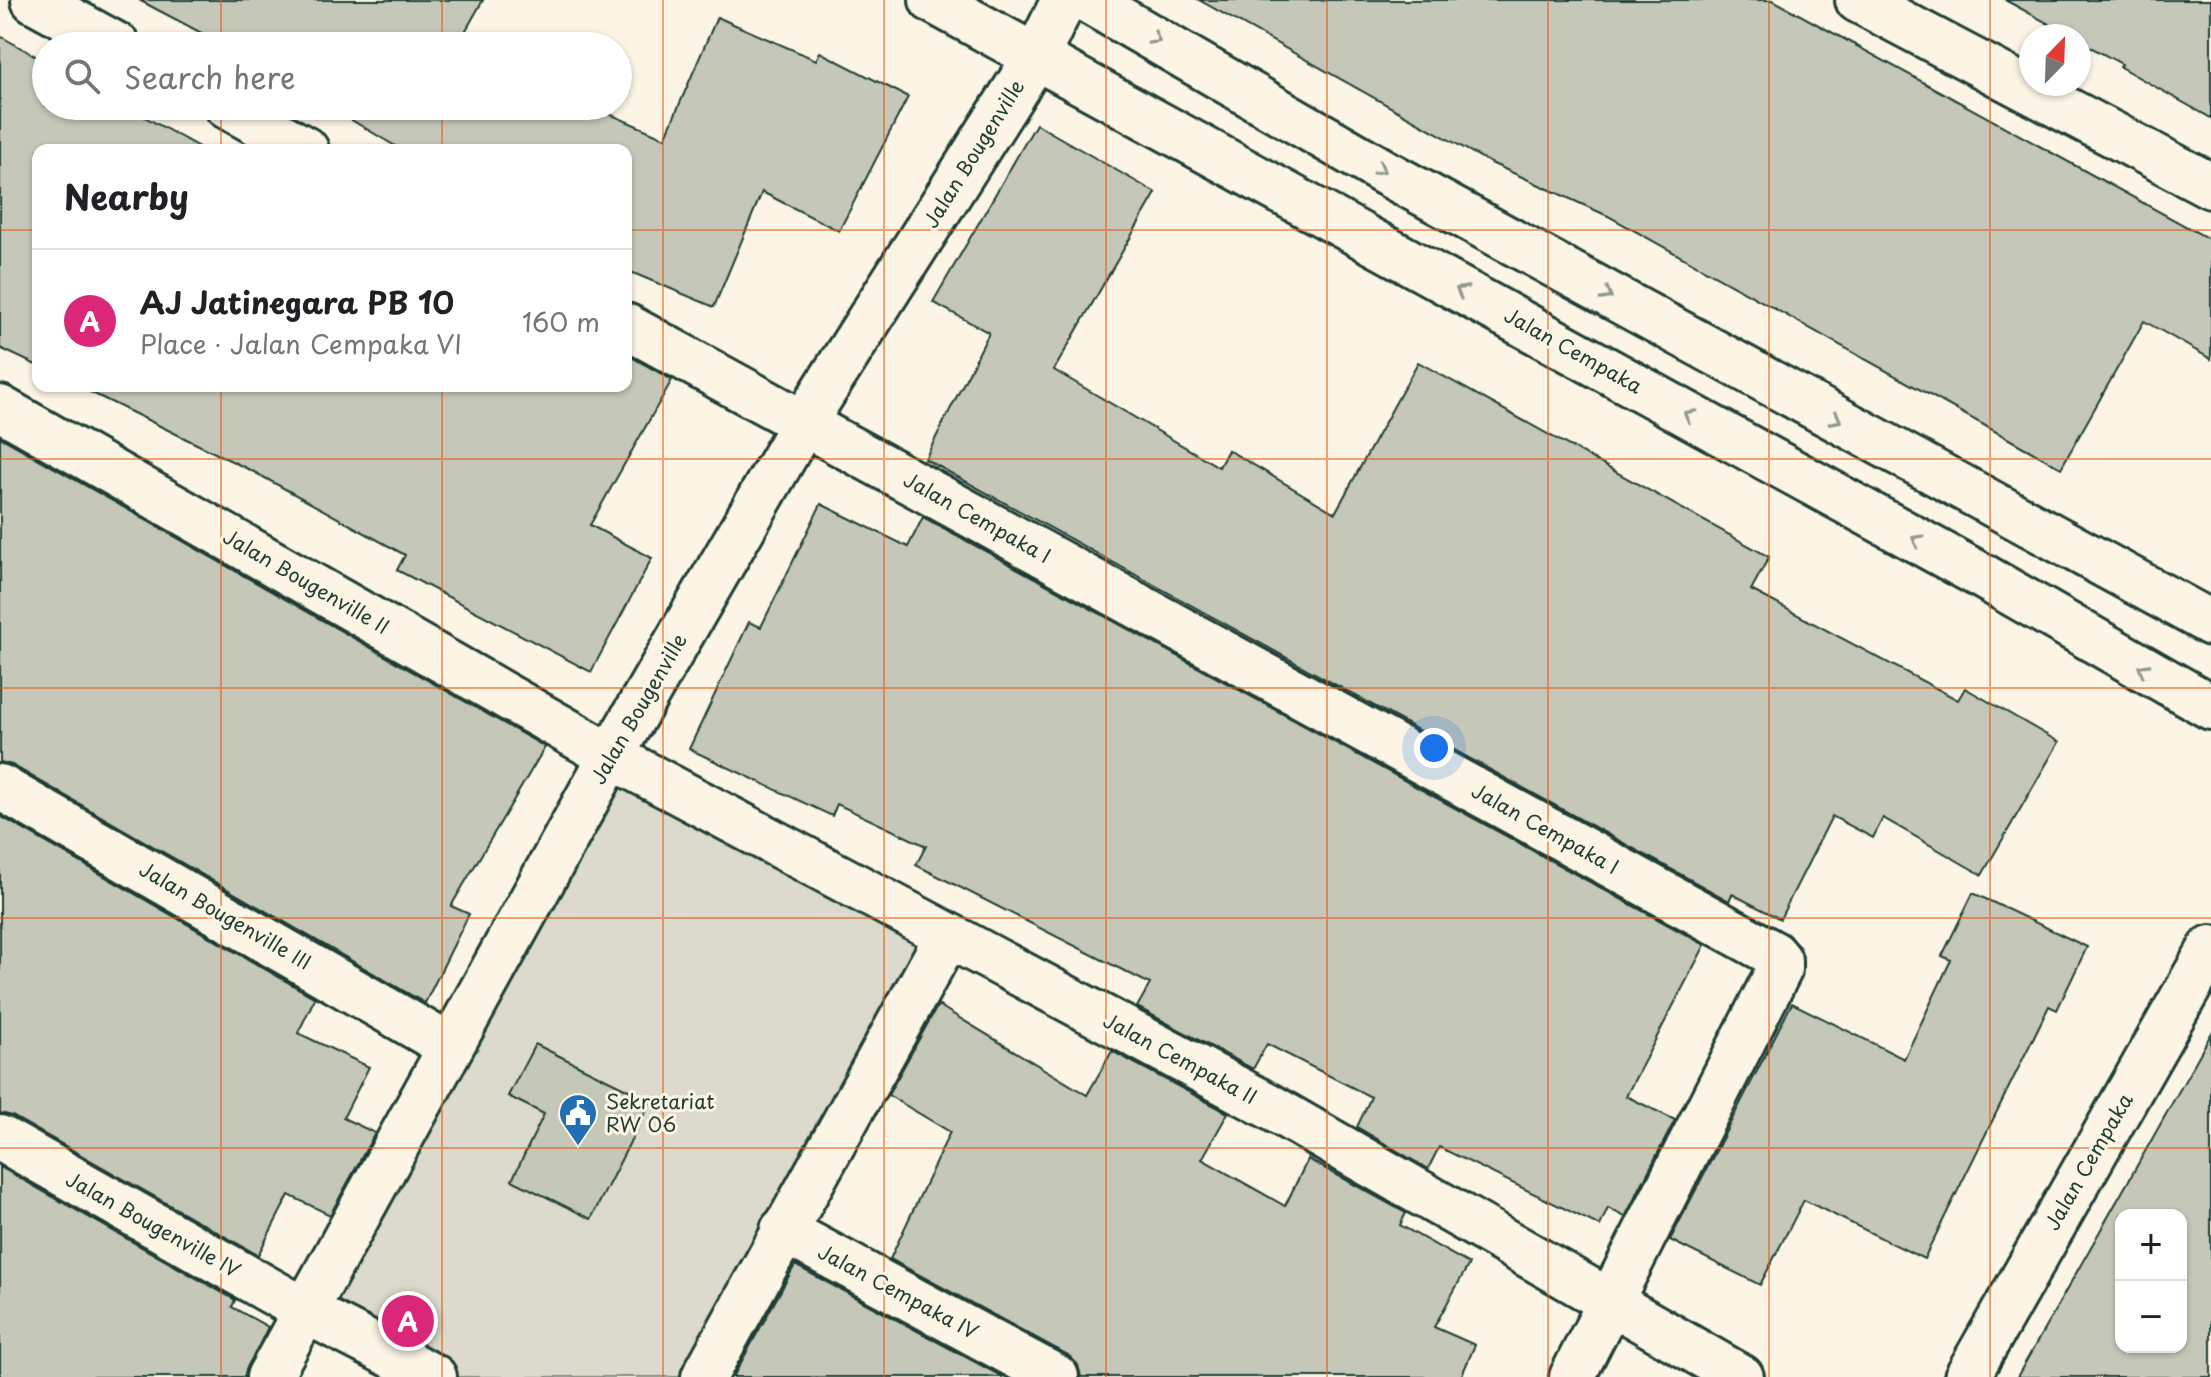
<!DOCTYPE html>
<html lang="en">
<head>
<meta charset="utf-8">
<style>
	body { margin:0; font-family:"Playpen Sans",sans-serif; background:#f6f6f6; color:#202124 }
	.controls { position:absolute; right:24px; bottom:24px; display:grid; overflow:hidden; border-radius:16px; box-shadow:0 2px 6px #0004 }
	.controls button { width:72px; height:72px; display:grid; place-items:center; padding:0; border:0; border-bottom:2px solid #e0e0e0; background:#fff; color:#202124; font:40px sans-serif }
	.compass { position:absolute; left:2019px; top:24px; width:72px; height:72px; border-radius:50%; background:#fff; box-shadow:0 2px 6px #0004; rotate:23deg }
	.you { position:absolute; left:1434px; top:748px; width:28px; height:28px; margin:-20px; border:6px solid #fff; border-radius:50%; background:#1a73e8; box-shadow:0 0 0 12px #1a73e833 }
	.badge { display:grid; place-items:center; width:52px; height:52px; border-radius:50%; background:#db2777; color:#fff; font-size:26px; font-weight:700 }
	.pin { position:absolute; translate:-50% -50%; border:4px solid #fff; box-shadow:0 2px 8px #0006 }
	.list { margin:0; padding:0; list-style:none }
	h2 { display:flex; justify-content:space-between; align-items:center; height:104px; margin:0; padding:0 32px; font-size:34px }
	h2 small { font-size:26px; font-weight:400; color:#757577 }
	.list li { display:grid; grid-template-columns:52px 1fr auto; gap:24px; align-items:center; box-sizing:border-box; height:144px; padding:0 32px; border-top:2px solid #e0e0e0 }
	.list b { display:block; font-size:30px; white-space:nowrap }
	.list p { margin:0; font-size:26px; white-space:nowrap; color:#757577 }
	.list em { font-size:26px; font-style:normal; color:#757577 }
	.icon { flex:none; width:44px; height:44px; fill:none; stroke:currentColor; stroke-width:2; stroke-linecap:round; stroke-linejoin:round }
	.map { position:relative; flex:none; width:2211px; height:1377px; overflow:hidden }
	.search { position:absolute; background:#fff; box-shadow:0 2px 6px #0004; left:32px; top:32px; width:600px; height:88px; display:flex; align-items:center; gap:20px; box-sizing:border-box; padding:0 28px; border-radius:44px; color:#757577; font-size:30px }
	.panel { position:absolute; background:#fff; box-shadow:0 2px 6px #0004; left:32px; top:144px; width:600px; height:248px; border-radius:16px }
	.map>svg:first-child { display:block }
	.green { fill:#dcdacc; stroke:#7e8c80; stroke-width:2 }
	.building { fill:#c5c7b9; stroke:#1f3d34; stroke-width:2; fill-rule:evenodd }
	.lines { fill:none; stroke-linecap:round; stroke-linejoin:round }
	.minor-casing { stroke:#1f3d34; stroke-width:50 }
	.minor { stroke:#fcf5e5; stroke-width:44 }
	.oneway { stroke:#8e998c }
	.grid { fill:none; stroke:#e8590c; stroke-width:2; stroke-opacity:0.55 }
	.labels { text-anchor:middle; stroke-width:6; stroke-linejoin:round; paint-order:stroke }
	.street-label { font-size:20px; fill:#1f3d34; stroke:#fcf5e5 }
	.poi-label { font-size:20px; fill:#1f3d34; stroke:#fcf5e5; text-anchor:start }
</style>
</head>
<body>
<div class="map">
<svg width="2211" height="1377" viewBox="0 0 2211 1377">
	<rect width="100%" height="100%" fill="#fcf5e5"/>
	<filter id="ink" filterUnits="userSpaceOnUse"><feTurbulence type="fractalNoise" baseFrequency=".0125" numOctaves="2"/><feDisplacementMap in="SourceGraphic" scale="16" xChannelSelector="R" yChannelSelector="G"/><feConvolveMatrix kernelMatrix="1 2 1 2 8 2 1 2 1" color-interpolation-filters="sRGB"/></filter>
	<g filter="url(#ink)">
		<!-- green -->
		<path class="green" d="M611,756L947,937L704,1377H434L306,1311Z"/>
		<!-- building -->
		<g class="building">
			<path d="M139,0H483L457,46H226Z"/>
			<path d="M1199,0H1773L2211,240V359L2144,321L2061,468L1608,216L1491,163Z"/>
			<path d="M2005,0H2211V118L2120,67L2122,64L2079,41V36H2071Z"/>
			<path d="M717,17L816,60L820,52L908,97L839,231L762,192L714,307L626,270V150H402L328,106H591L665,138Z"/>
			<path d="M0,36L46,62V106H125L204,150H38V366L0,348Z"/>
			<path d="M1036,124L1156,193L1054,370L1219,467L1228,450L1335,513L1418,362L1769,557L1751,590L1958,700L1965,688L2059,742L1982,875L1883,818L1873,838L1832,816L1780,919L1732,894L1729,901L925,459L989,333L933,302Z"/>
			<path d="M626,354L672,380L590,525L652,558L591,672L397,570L405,555L256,473L78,386H626Z"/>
			<path d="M0,437L545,747L451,906L469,914L425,1003L12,765L0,762Z"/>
			<path d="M821,504L908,547L923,517L1705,945L1626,1096L1675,1120L1625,1217L1608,1208L1600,1226L1439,1147L1428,1169L1357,1127L1371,1097L1267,1044L1253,1069L1137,1007L1150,984L916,865L926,846L837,804L832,816L689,749L749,622L761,627Z"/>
			<path d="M0,816L315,998L298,1033L369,1067L343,1118L375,1133L330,1215L289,1195L258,1255L12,1116L0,1113Z"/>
			<path d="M1973,893L2087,947L2057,1010L2049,1006L1924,1259L1804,1200L1760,1285L1670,1240L1792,1003L1904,1059L1951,960L1942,956Z"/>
			<path d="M938,1005L1087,1095L1112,1051L1228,1113L1202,1159L1285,1206L1308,1159L1406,1213L1400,1225L1469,1264L1434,1327L1475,1345L1461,1377H1081L1078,1365L1068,1355L890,1259L950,1132L888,1095Z"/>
			<path d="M2211,1034V1377H2017L2129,1180ZM2121,1215H2181V1347H2121Z"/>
			<path d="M535,1044L651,1101L591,1219L512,1180L544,1114L508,1096Z"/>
			<path d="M0,1167L235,1300L232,1307L268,1327L244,1377H0Z"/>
			<path d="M795,1265L1003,1377H733Z"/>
		</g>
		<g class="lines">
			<!-- minor casing -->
			<g class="minor-casing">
				<g id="minor">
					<path d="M34,0L118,46"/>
					<path d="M932,0L1984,577L2211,707"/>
					<path d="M1087,0L1386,173L2211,623"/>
					<path d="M1858,0L2211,186"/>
					<path d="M227,106L306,150"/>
					<path d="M626,326L1774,954L1779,960V970L1572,1377"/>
					<path d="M0,408L611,756L1269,1106L1741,1377"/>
					<path d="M0,787L449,1046"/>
					<path d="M0,1138L306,1311L434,1377"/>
					<path d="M783,1230L1056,1377"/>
					<path d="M269,1377L611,756L803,424L1036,57L1064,0"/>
					<path d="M704,1377L947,937"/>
					<path d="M1967,1377L2211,948"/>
				</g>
			</g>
			<!-- minor -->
			<use href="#minor" class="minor"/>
		</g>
		<!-- one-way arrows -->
		<defs><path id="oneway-chevron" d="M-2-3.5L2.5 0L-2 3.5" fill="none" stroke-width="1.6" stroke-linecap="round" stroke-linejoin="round" transform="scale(2)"/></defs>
		<g class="oneway">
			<use href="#oneway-chevron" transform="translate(1155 39) rotate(30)"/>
			<use href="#oneway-chevron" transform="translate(1380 169) rotate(30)"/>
			<use href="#oneway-chevron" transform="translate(1461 291) rotate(-151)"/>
			<use href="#oneway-chevron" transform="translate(1607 295) rotate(29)"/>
			<use href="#oneway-chevron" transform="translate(1689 415) rotate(-151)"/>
			<use href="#oneway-chevron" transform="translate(1836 419) rotate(28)"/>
			<use href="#oneway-chevron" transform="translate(1917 540) rotate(-151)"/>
			<use href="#oneway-chevron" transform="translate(2143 669) rotate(-150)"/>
		</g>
	</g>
	<!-- grid -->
	<path class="grid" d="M221,0V46M442,0V46M663,0V1377M884,0V1377M1106,0V1377M1327,0V1377M1548,0V1377M1769,0V1377M1990,0V1377M221,106V150M442,106V150M0,230H38M626,230H2211M221,386V1377M442,386V1377M0,459H2211M0,688H2211M0,918H2211M0,1148H2211"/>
	<!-- icons -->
	<defs>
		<g id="civic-pin" transform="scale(2)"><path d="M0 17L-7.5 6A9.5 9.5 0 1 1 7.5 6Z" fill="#1f6fb2" stroke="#fcf5e5"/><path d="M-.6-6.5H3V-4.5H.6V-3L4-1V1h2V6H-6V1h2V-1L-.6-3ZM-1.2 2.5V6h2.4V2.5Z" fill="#fff"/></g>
	</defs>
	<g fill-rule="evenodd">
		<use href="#civic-pin" x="578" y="1113"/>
	</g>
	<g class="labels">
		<!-- street labels -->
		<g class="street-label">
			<text transform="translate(974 154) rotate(-58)" y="7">Jalan Bougenville</text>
			<text transform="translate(1573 351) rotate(29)" y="7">Jalan Cempaka</text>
			<text transform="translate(977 518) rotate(29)" y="7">Jalan Cempaka I</text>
			<text transform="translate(306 582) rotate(30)" y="7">Jalan Bougenville II</text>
			<text transform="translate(639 709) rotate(-60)" y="7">Jalan Bougenville</text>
			<text transform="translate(1545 829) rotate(29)" y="7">Jalan Cempaka I</text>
			<text transform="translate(225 916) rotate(30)" y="7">Jalan Bougenville III</text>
			<text transform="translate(1180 1059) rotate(28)" y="7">Jalan Cempaka II</text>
			<text transform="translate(2089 1162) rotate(-60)" y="7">Jalan Cempaka</text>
			<text transform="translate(153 1225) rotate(29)" y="7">Jalan Bougenville IV</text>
			<text transform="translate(898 1292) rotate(28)" y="7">Jalan Cempaka IV</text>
		</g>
		<!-- poi labels -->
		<g class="poi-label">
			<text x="606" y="1109">Sekretariat<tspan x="606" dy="23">RW 06</tspan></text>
		</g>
	</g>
</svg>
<div class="controls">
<button>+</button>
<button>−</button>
</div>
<svg class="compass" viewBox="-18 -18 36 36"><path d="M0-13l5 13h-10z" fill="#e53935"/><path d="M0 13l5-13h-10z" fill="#757577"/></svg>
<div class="you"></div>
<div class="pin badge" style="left:408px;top:1321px">A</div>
<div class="search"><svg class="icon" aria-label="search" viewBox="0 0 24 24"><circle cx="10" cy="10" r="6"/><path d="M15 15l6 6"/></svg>Search here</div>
<section class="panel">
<h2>Nearby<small></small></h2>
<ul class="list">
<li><span class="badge">A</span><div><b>AJ Jatinegara PB 10</b><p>Place · Jalan Cempaka VI</p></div><em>160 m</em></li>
</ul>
</section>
</div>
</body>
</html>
